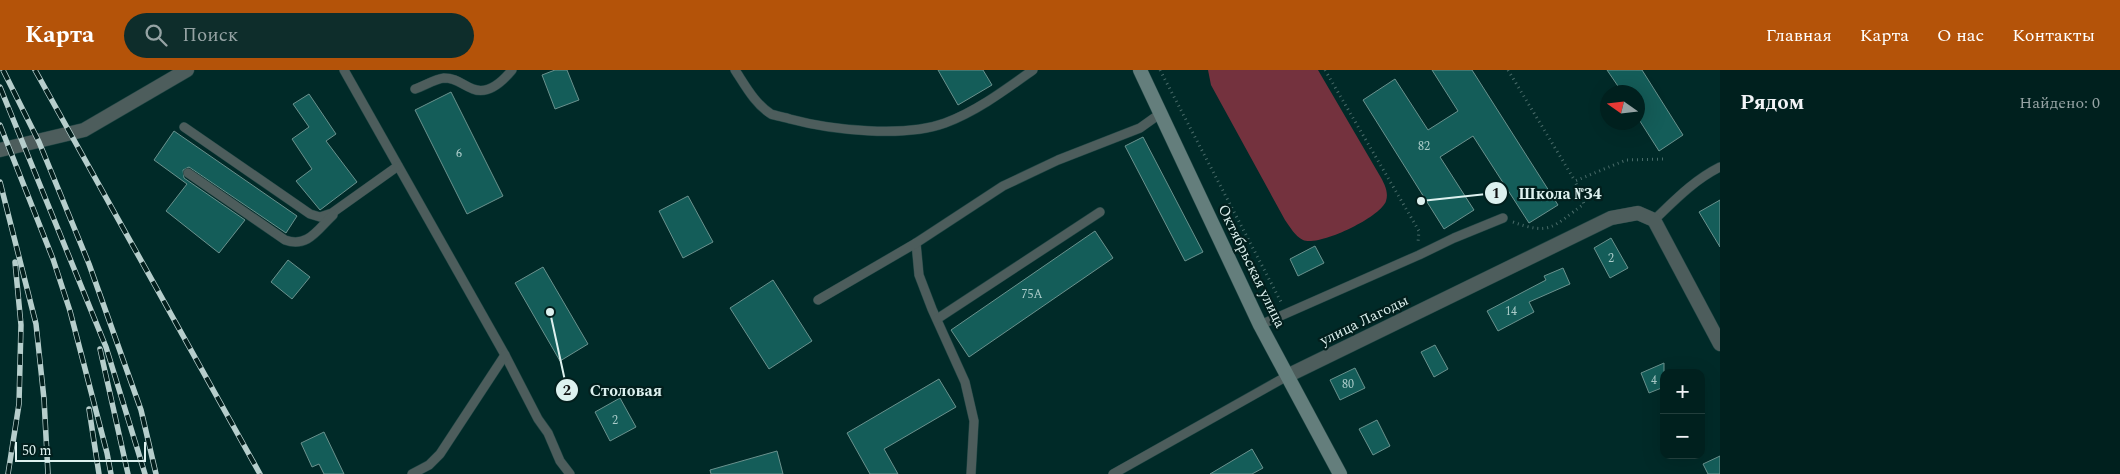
<!DOCTYPE html>
<html lang="ru">
<head>
<meta charset="utf-8">
<style>
	body { margin:0; font-family:Spectral,serif; background:#0e2d2b; color:#f1f3f6 }
	.controls { position:absolute; right:15px; bottom:15px; display:grid; overflow:hidden; border-radius:10px; box-shadow:0 5px 20px #0002 }
	.controls button { width:45px; height:45px; display:grid; place-items:center; padding:0; border:0; border-bottom:1px solid #223e3c; background:#00201e; color:#f1f3f6; font:25px sans-serif }
	.compass { position:absolute; left:1600px; top:15px; width:45px; height:45px; border-radius:50%; background:#00201e; box-shadow:0 5px 20px #0002; rotate:284deg }
	.scale { position:absolute; left:15px; bottom:12px; width:131px; box-sizing:border-box; padding-left:5px; border:2px solid #ddf1ef; border-top:0; font-size:14px; line-height:18px; white-space:nowrap; color:#ddf1ef; -webkit-text-stroke:4px #021f1d; paint-order:stroke }
	.list { margin:0; padding:0; list-style:none }
	h2 { display:flex; justify-content:space-between; align-items:center; height:65px; margin:0; padding:0 20px; font-size:21px }
	h2 small { font-size:16px; font-weight:400; color:#95a3a4 }
	.icon { flex:none; width:28px; height:28px; fill:none; stroke:currentColor; stroke-width:2; stroke-linecap:round; stroke-linejoin:round }
	.map { position:relative; flex:none; width:1720px; height:404px; overflow:hidden }
	header { display:flex; align-items:center; gap:30px; box-sizing:border-box; height:70px; padding:0 25px; background:#b45309; color:#fff }
	header strong { font-size:24px }
	nav { display:flex; gap:28px; margin-inline-start:auto; font-size:18px }
	.search { width:350px; height:45px; background:#0e2d2b; display:flex; align-items:center; gap:12px; box-sizing:border-box; padding:0 18px; border-radius:28px; color:#95a3a4; font-size:19px }
	main { display:flex }
	aside { flex:1; background:#00201e }
	.map>svg:first-child { display:block }
	.green { fill:#74323e }
	.building { fill:#145d59; stroke:#6a928e }
	.lines { fill:none; stroke-linecap:round; stroke-linejoin:round }
	.service-casing { stroke:#1f4644; stroke-width:10 }
	.minor-casing { stroke:#1f4644; stroke-width:15 }
	.tertiary-casing { stroke:#1f4644; stroke-width:15 }
	.secondary-casing { stroke:#1f4644; stroke-width:15 }
	.path { stroke:#486b69; stroke-width:3; stroke-dasharray:1 4; stroke-linecap:butt }
	.service { stroke:#4d5d5c; stroke-width:9 }
	.minor { stroke:#4d5d5c; stroke-width:14 }
	.tertiary { stroke:#4d5d5c; stroke-width:14 }
	.secondary { stroke:#647e7c; stroke-width:14 }
	.rail-casing { stroke:#b6cecc; stroke-width:5.5 }
	.rail { stroke:#021f1d; stroke-width:4; stroke-dasharray:11; stroke-linecap:butt }
	.labels { text-anchor:middle; stroke-width:4.5; stroke-linejoin:round; paint-order:stroke }
	.number-label { font-size:12px; fill:#abccca }
	.street-label { font-size:15px; fill:#ddf1ef; stroke:#021f1d }
	.leader { fill:none; stroke:#ddf1ef; stroke-width:2 }
	.callout-dot { fill:#ddf1ef; stroke:#021f1d; stroke-width:2 }
	.mark-label { font-size:15px; text-anchor:middle; font-weight:bold; fill:#111 }
	.callout-label { font-size:16px; text-anchor:middle; font-weight:bold; fill:#ddf1ef; stroke:#021f1d; stroke-width:4.5; stroke-linejoin:round; paint-order:stroke }
</style>
</head>
<body>
<header>
<strong>Карта</strong>
<div class="search"><svg class="icon" aria-label="search" viewBox="0 0 24 24"><circle cx="10" cy="10" r="6"/><path d="M15 15l6 6"/></svg>Поиск</div>
<nav><a>Главная</a><a>Карта</a><a>О нас</a><a>Контакты</a></nav>
</header>
<main>
<div class="map">
<svg width="1720" height="404" viewBox="0 0 1720 404">
	<rect width="100%" height="100%" fill="#002a28"/>
	<!-- green -->
	<path class="green" d="M1208,0H1318L1380,106C1384,113 1389,122 1386,131C1381,147 1319,177 1303,170C1295,166 1290,157 1285,150L1211,15Z"/>
	<!-- building -->
	<g class="building">
		<path d="M555,0H567L579,30L555,39L542,5Z"/>
		<path d="M938,0H983L992,15L958,35Z"/>
		<path d="M1432,0H1472L1558,135L1529,153L1473,66L1440,87L1474,140L1444,159L1363,30L1395,9L1428,60L1458,41Z"/>
		<path d="M1607,0H1642L1683,65L1659,81L1638,48V22H1622Z"/>
		<path d="M451,22L503,126L467,144L415,40Z"/>
		<path d="M309,24L336,64L326,71L357,112L320,140L296,111L312,99L292,69L309,57L293,34Z"/>
		<path d="M174,61L297,146L286,163L189,97L183,100L184,108L245,150L219,183L166,141L187,114L154,90Z"/>
		<path d="M1143,67L1203,182L1185,191L1125,76Z"/>
		<path d="M688,126L713,172L683,188L659,141Z"/>
		<path d="M1720,130V177L1699,142Z"/>
		<path d="M1095,161L1113,188L969,287L951,260Z"/>
		<path d="M1611,168L1628,198L1610,208L1594,178Z"/>
		<path d="M1315,176L1324,193L1298,206L1290,189Z"/>
		<path d="M288,190L310,207L292,229L271,212Z"/>
		<path d="M543,197L588,274L560,291L515,213Z"/>
		<path d="M1563,198L1570,214L1529,232L1534,242L1498,261L1487,241L1546,210L1544,206Z"/>
		<path d="M773,210L812,271L769,299L730,238Z"/>
		<path d="M1435,275L1448,299L1434,307L1421,282Z"/>
		<path d="M1664,293V317L1649,323L1641,303Z"/>
		<path d="M1355,298L1365,318L1340,330L1330,310Z"/>
		<path d="M939,309L956,337L884,379L898,404H870L847,363Z"/>
		<path d="M620,328L636,357L610,371L595,342Z"/>
		<path d="M1377,350L1390,376L1373,385L1359,359Z"/>
		<path d="M324,362L344,404H324L319,394L312,397L301,373Z"/>
		<path d="M1252,379L1263,398L1252,404H1210Z"/>
		<path d="M777,381L783,404H711L710,400Z"/>
		<path d="M1720,386V404H1708L1703,394Z"/>
	</g>
	<g class="lines">
		<!-- service casing -->
		<g class="service-casing">
			<g id="service">
				<path d="M344,0L505,285L538,349L548,363L560,391L570,404"/>
				<path d="M735,0C745,15 755,34 771,44C776,46 784,47 790,49C831,60 904,68 945,53C977,41 1005,20 1033,0"/>
				<path d="M415,19C424,16 435,9 444,8C457,8 462,15 473,19C488,25 503,11 512,0"/>
				<path d="M184,57L310,144L320,147L332,143L398,96"/>
				<path d="M188,103L285,170C308,178 317,160 333,145"/>
				<path d="M1654,150C1675,130 1694,110 1720,97"/>
				<path d="M916,173L919,205L932,239L965,312L974,351L971,404"/>
				<path d="M818,230L916,173L1003,116L1058,90L1140,58L1161,43"/>
				<path d="M937,249L1100,142"/>
				<path d="M1260,255L1419,185L1454,168L1503,148"/>
				<path d="M412,404L429,395L440,384L505,285"/>
				<path d="M1113,404L1289,305"/>
			</g>
		</g>
		<!-- minor casing -->
		<g class="minor-casing">
			<path id="minor" d="M1289,305L1611,148L1638,143L1654,150L1720,274"/>
		</g>
		<!-- tertiary casing -->
		<g class="tertiary-casing">
			<path id="tertiary" d="M0,80L84,60L187,0"/>
		</g>
		<!-- secondary casing -->
		<g class="secondary-casing">
			<path id="secondary" d="M1140,0L1260,255L1340,404"/>
		</g>
		<!-- path -->
		<g class="path">
			<path d="M1160,0L1281,232"/>
			<path d="M1325,0L1419,161L1418,172"/>
			<path d="M1508,0L1575,111"/>
			<path d="M1513,152C1551,166 1553,156 1584,134L1575,111L1626,90L1664,89"/>
		</g>
		<!-- service -->
		<use href="#service" class="service"/>
		<!-- minor -->
		<use href="#minor" class="minor"/>
		<!-- tertiary -->
		<use href="#tertiary" class="tertiary"/>
		<!-- secondary -->
		<use href="#secondary" class="secondary"/>
		<!-- rail casing -->
		<g class="rail-casing">
			<g id="rail">
				<path d="M3,0L39,72L89,194L141,340L156,404"/>
				<path d="M35,0L260,404"/>
				<path d="M0,17L106,277L145,404"/>
				<path d="M0,55L53,189L70,241L107,383L111,404"/>
				<path d="M0,112L36,254L44,329L48,404"/>
				<path d="M100,279L128,404"/>
				<path d="M89,339L99,404"/>
				<path d="M8,404L19,334L21,255L15,192"/>
			</g>
		</g>
		<!-- rail -->
		<use href="#rail" class="rail"/>
	</g>
	<g class="labels">
		<!-- number labels -->
		<g class="number-label">
			<text x="1424" y="80">82</text>
			<text x="459" y="87">6</text>
			<text x="1611" y="192">2</text>
			<text x="1032" y="228">75А</text>
			<text x="1511" y="245">14</text>
			<text x="1654" y="314">4</text>
			<text x="1348" y="318">80</text>
			<text x="615" y="354">2</text>
		</g>
		<!-- street labels -->
		<g class="street-label">
			<text transform="translate(1252 196) rotate(64)" y="5">Октябрьская улица</text>
			<text transform="translate(1364 250) rotate(-26)" y="5">улица Лагоды</text>
		</g>
	</g>
	<!-- callouts -->
	<path class="leader" d="M1421 131L1496 123M550 242L567 320"/>
	<g class="callout-dot">
		<circle cx="1421" cy="131" r="5"/>
		<circle cx="550" cy="242" r="5"/>
		<circle cx="1496" cy="123" r="12"/>
		<circle cx="567" cy="320" r="12"/>
	</g>
	<g class="mark-label">
		<text x="1496" y="128">1</text>
		<text x="567" y="325">2</text>
	</g>
	<g class="callout-label">
		<text x="1560" y="129">Школа №34</text>
		<text x="626" y="326">Столовая</text>
	</g>
</svg>
<div class="controls">
<button>+</button>
<button>−</button>
</div>
<svg class="compass" viewBox="-18 -18 36 36"><path d="M0-13l5 13h-10z" fill="#e53935"/><path d="M0 13l5-13h-10z" fill="#95a3a4"/></svg>
<div class="scale">50 m</div>
</div>
<aside>
<h2>Рядом<small>Найдено: 0</small></h2>
<ul class="list">
</ul>
</aside>
</main>
</body>
</html>
